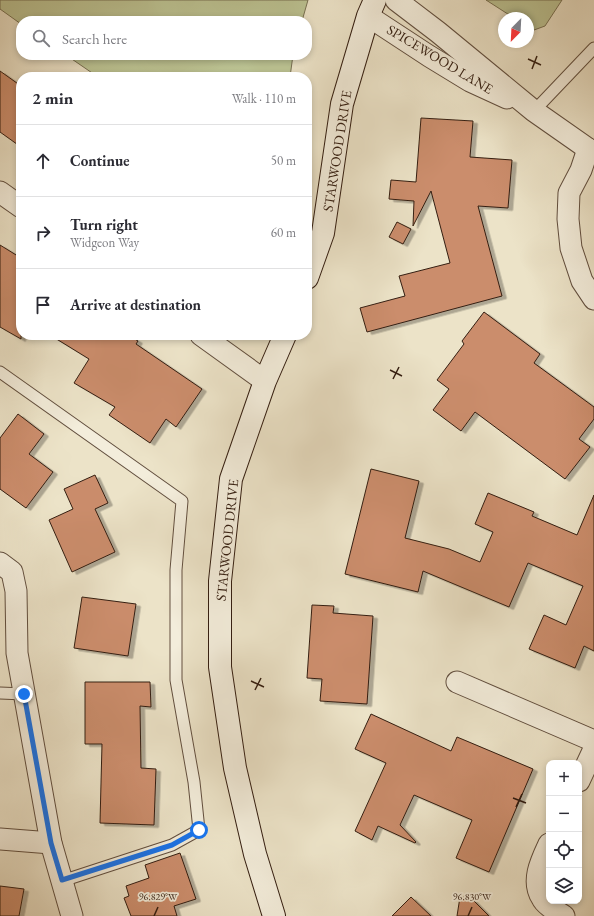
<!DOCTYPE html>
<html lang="en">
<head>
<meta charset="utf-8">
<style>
	body { margin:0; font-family:"EB Garamond",serif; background:#f2f2f3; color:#2b2b33 }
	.controls { position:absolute; right:12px; bottom:12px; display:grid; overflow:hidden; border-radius:8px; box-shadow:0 2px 6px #0003 }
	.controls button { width:36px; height:36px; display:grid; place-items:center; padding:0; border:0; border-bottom:1px solid #e1e1e2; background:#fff; color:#2b2b33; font:20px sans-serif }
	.compass { position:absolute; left:498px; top:12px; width:36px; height:36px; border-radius:50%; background:#fff; box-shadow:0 2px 6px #0003; rotate:204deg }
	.stop { position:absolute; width:12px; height:12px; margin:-9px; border:3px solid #1a73e8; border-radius:50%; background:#fff }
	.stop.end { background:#1a73e8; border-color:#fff; box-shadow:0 1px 4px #0008 }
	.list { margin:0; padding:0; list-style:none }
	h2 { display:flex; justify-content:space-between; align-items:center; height:52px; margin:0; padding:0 16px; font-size:17px }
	h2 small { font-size:13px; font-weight:400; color:#7c7c81 }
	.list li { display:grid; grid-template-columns:26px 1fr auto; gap:12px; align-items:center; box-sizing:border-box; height:72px; padding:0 16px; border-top:1px solid #e1e1e2 }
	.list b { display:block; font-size:15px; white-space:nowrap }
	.list p { margin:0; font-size:13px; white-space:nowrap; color:#7c7c81 }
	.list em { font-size:13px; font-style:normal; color:#7c7c81 }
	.icon { flex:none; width:22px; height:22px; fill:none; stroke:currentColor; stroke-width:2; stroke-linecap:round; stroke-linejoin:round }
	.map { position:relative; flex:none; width:594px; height:916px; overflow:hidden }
	.search { position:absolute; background:#fff; box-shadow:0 2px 6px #0003; left:16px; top:16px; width:296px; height:44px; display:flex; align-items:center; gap:10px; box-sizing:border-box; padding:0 14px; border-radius:16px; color:#7c7c81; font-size:15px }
	.panel { position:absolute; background:#fff; box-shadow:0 2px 6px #0003; left:16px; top:72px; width:296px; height:268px; border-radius:16px }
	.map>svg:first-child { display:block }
	.green { fill:#bcc393; stroke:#787052 }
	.building { fill:#cb8d6c; stroke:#341e11; filter:url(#shadow) }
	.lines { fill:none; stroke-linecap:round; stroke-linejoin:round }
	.lane-casing { stroke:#624f3f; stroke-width:13 }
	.street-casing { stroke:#624f3f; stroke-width:23 }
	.secondary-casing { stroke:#341e11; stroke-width:24 }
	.lane { stroke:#f3eddb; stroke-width:11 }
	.street { stroke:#f3eddb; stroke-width:21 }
	.secondary { stroke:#f3eddb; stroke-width:22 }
	.route { stroke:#1a73e8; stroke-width:5 }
	.ticks { fill:none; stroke:#341e11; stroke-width:1.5 }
	.labels { text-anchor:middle; stroke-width:3.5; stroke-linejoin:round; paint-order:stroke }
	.street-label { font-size:14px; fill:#341e11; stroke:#f3eddb }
	.ticks-label { font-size:10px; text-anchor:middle; fill:#341e11; stroke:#f3eddb; stroke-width:3.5; stroke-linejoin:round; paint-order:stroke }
</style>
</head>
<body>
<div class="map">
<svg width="594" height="916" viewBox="0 0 594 916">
	<defs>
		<filter id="shadow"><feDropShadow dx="4.5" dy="2.5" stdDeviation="0" flood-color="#0004"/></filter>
	</defs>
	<rect width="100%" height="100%" fill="#ece3c8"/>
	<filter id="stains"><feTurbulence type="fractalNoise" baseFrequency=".005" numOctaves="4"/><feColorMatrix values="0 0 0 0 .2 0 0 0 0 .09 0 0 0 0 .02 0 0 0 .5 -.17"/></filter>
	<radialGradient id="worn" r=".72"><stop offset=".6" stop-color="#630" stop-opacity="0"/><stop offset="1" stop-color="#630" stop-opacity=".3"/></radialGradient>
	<!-- green -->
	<g class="green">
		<path d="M0,0H308L302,21H21V24L0,9Z"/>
		<path d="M486,0H562L545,26L534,30L528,27V18H514Z"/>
		<path d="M66,55H293L290,77H98Z"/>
	</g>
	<!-- building -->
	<g class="building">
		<path d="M0,71L21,86V147L0,132Z"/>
		<path d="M421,118L473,121L470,157L512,160L508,208L478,206L502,296L367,332L360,308L405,296L399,276L450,263L431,191L413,226L414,201L389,199L391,180L416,182Z"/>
		<path d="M397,222L411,229L403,244L389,237Z"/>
		<path d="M0,245L21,258V339L0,327Z"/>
		<path d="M484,312L540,354L534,363L594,407V419L579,439L590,447L565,479L475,412L461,431L433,410L449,389L437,380L464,344L462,341Z"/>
		<path d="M50,335H128L138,341L136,344L202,389L176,427L166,419L150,443L109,415L115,407L74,383L89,359Z"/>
		<path d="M18,414L44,434L29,454L53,472L26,508L0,489V438Z"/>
		<path d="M371,469L419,481L405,538L449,549L480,562L493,532L475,524L488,493L534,512L532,516L577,535L594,495V651L584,646L575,668L529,649L544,615L566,625L583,586L528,563L509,607L423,571L418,592L345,574Z"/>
		<path d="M95,475L108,503L95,509L115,552L72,572L49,520L73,509L64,489Z"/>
		<path d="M82,597L136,604L128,656L74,648Z"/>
		<path d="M312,605L334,606L333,613L373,616L367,704L320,701L322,679L307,678Z"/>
		<path d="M85,682H150L151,707L140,706L141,768L156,769L154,825L100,823L102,744H85Z"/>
		<path d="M371,714L451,751L457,737L533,769L489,872L456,858L472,820L414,795L400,825L416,842L415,843L378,826L372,840L355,831L386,763L355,749Z"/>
		<path d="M180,853L196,899L174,906L177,916H131L124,898L129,896L126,886L149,878L145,865Z"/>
		<path d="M0,886L24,889L19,916H0Z"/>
		<path d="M411,897L431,916H392Z"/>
		<path d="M460,897L471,898L489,916H457Z"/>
	</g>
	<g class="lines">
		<!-- lane casing -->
		<g class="lane-casing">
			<g id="lane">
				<path d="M534,111L594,48"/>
				<path d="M0,372L182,501L176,570V680L194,782L199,830L172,845L62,881"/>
				<path d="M0,693L24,694"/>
			</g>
		</g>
		<!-- street casing -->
		<g class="street-casing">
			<g id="street">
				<path d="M396,0L438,32L534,111L594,153"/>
				<path d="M368,16L429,56L470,81L507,98"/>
				<path d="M588,149L581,170L569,193L568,219L571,248L582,281L594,299"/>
				<path d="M0,192L21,207"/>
				<path d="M201,335L265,381"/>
				<path d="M0,563L12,572L16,591L17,653L51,843L72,916"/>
				<path d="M457,682L594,741"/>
				<path d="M579,781L594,749"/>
				<path d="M0,839L51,843"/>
				<path d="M549,844C541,861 531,881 542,898C545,905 558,912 564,916"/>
			</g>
		</g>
		<!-- secondary casing -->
		<g class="secondary-casing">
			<g id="secondary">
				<path d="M307,278L323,233L342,104L368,16L375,0"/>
				<path d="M274,916L255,854L235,768L220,667V581L231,479L265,381L285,335"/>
			</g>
		</g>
		<!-- lane -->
		<use href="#lane" class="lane"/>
		<!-- street -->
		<use href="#street" class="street"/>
		<!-- secondary -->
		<use href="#secondary" class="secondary"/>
	</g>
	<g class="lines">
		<!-- route -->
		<path class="route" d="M24,694L51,843L62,880L172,845L199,830"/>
	</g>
	<!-- ticks -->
	<path class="ticks" d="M528,59L541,65M532,69L537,56M390,370L402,376M393,379L399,367M251,681L264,687M255,690L261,678M513,798L526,803M516,807L522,794M154,916L158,907M468,916L472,907"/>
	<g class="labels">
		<!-- street labels -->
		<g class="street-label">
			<text transform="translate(440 59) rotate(31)" y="5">SPICEWOOD LANE</text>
			<text transform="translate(337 151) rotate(-81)" y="5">STARWOOD DRIVE</text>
			<text transform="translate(227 540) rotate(-84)" y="5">STARWOOD DRIVE</text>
		</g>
	</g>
	<g class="ticks-label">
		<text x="158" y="900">96.829°W</text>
		<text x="472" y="900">96.830°W</text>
	</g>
	<rect width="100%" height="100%" filter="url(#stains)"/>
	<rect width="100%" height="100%" fill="url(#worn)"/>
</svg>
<div class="controls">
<button>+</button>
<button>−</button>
<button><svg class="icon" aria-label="locate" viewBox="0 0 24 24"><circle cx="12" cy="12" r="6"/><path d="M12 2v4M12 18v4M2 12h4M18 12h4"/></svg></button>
<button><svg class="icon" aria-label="layers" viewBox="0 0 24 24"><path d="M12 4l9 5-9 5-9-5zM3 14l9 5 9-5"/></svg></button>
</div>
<svg class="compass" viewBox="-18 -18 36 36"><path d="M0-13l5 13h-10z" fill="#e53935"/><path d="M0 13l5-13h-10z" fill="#7c7c81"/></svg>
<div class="stop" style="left:199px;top:830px"></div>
<div class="stop end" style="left:24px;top:694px"></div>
<div class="search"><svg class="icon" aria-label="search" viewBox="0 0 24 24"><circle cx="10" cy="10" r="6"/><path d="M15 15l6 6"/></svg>Search here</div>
<section class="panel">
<h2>2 min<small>Walk · 110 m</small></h2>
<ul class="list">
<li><svg class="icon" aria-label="ahead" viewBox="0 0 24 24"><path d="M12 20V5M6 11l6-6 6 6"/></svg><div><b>Continue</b></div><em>50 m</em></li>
<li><svg class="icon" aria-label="right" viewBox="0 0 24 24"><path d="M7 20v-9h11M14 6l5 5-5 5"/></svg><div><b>Turn right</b><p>Widgeon Way</p></div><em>60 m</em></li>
<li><svg class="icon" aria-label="arrive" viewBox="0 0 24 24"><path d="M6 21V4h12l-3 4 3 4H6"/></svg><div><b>Arrive at destination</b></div></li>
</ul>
</section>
</div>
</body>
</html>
